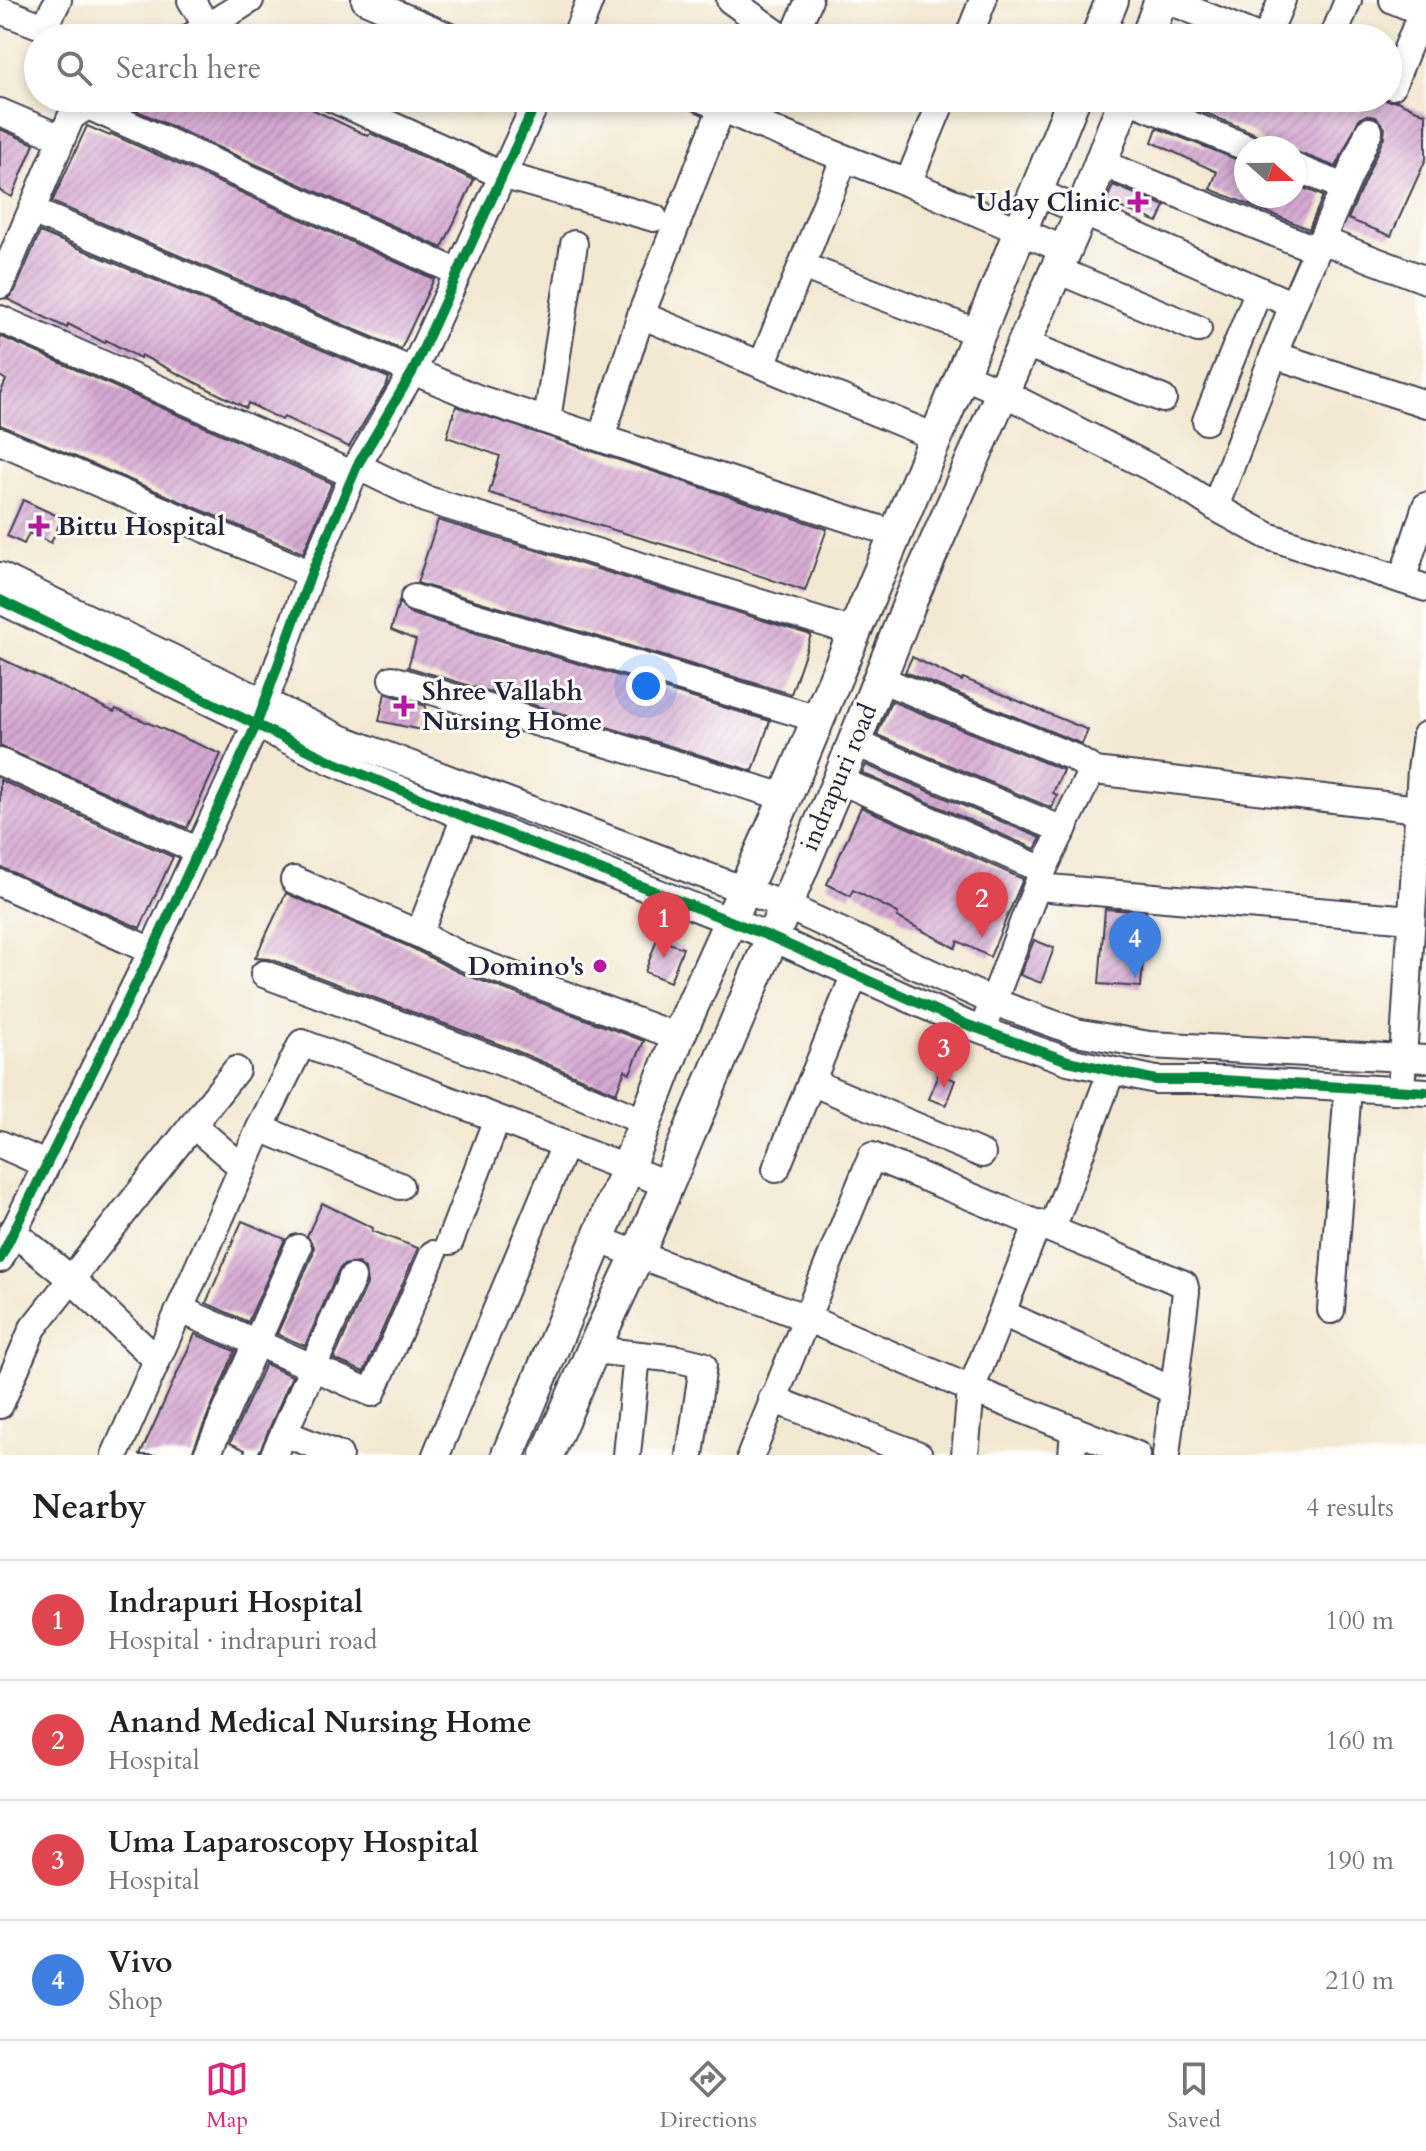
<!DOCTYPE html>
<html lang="en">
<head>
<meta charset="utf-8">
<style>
	body { margin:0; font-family:Cardo,serif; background:#f2f2f2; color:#222 }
	.compass { position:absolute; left:1234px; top:136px; width:72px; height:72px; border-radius:50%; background:#fff; box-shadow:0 4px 12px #0003; rotate:110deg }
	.you { position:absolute; left:646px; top:686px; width:28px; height:28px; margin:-20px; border:6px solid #fff; border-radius:50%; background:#1a73e8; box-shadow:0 0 0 12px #1a73e833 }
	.badge { display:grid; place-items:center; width:52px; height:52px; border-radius:50%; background:#db2777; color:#fff; font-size:26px; font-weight:700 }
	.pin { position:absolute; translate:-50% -66px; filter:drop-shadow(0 2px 4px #0008) }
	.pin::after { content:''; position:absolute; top:42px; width:28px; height:24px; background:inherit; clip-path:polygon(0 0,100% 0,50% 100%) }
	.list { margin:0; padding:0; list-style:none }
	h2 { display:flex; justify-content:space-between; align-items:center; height:104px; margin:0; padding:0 32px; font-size:34px }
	h2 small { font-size:26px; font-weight:400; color:#767676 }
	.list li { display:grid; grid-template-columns:52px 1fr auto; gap:24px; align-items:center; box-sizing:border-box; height:120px; padding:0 32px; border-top:2px solid #e0e0e0 }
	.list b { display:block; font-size:30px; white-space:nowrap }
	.list p { margin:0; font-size:26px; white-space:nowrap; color:#767676 }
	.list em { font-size:26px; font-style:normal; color:#767676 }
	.icon { flex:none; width:44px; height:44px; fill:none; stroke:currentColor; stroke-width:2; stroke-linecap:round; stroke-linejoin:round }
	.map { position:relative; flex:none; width:1426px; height:1455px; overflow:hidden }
	.search { position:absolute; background:#fff; box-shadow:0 4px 12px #0003; left:24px; right:24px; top:24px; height:88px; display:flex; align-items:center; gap:20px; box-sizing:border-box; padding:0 28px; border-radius:44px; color:#767676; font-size:30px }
	.sheet { height:584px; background:#fff }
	nav { display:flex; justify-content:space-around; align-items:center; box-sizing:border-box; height:112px; border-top:2px solid #e0e0e0; background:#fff; font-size:22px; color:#767676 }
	nav a { display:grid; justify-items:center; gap:4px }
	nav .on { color:#db2777 }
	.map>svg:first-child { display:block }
	.building { fill:url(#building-hatch) }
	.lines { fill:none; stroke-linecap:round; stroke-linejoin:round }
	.minor-casing { stroke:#414052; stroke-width:30 }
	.major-casing { stroke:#414052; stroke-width:36 }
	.minor { stroke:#fff; stroke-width:26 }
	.major { stroke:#fff; stroke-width:32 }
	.cycleway-casing { stroke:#fdfcf7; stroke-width:15 }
	.cycleway { stroke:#00873e; stroke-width:10 }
	.poi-dot { fill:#b5179e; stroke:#fdfcf7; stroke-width:3 }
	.labels { text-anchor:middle; stroke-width:6; stroke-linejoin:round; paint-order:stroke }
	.poi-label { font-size:26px; font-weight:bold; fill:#22223b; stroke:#fdfcf7; text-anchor:end }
	.street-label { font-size:26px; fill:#22223b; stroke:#fdfcf7 }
</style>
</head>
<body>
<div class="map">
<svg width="1426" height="1455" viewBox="0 0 1426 1455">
	<defs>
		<pattern id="building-hatch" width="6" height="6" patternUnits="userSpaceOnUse" patternTransform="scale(2)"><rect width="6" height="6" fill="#d4a8d1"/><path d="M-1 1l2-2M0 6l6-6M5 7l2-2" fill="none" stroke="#b690b4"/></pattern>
	</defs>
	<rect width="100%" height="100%" fill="#fdfcf7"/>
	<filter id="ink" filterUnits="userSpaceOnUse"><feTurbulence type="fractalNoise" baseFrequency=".0125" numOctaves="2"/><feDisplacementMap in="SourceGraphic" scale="16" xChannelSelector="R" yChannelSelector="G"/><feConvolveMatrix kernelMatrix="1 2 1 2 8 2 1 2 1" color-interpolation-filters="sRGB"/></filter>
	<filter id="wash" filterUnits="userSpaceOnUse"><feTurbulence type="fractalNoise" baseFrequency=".006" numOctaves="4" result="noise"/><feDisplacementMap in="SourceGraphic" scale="32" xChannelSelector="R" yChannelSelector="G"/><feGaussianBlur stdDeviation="1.8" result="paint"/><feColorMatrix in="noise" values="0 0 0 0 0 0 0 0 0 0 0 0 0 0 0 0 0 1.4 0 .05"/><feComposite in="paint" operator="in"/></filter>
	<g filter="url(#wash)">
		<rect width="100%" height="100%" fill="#f3e8d1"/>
		<g id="blocks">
			<!-- building -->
			<g class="building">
				<path d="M127,98H289L368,136L370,133L474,180L442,248L124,105Z"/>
				<path d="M1170,98H1382L1387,101H1397L1426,114V159L1391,236L1348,219L1384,137L1385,128L1376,117L1366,115L1359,119L1336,167L1294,151V148H1264L1261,139L1254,133Z"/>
				<path d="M87,126L110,136L111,134L434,279L401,349L52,202Z"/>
				<path d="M1157,128L1246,163V196H1294V184L1323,196L1309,229L1210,189L1217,172L1152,142Z"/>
				<path d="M0,129L34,144L12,197L0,191Z"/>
				<path d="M1113,185L1165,206L1158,222L1106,202Z"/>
				<path d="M40,232L389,378L387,384L349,447L284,417L282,420L248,403L246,408L141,355L140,358L106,340L105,343L68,324L67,328L7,299L15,291Z"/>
				<path d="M0,336L332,483L303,553L0,425V394L6,380L0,376Z"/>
				<path d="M456,406L827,529L805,591L695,554L489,493L500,456L447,437Z"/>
				<path d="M23,500L62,518L51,543L29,533L24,544L7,536Z"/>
				<path d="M438,520L811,635L791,694L417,583Z"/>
				<path d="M399,602L409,613L770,721L753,771L408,667L416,640L391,630Z"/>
				<path d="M912,657L962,681L963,678L1088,730L1082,744L905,672Z"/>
				<path d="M0,658L114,712L116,709L221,754L187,828L0,746Z"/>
				<path d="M385,693L426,706L421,730L379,721Z"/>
				<path d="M891,701L1063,770L1053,793L1057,795L1052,808L877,735Z"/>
				<path d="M866,765L1041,838L1035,849L862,773Z"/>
				<path d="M0,780L173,857L140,928L0,867Z"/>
				<path d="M861,807L1023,879L990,957L958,941L955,948L897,917L898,913L853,890L850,896L827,884Z"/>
				<path d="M286,893L412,948L458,972L644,1041L630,1073L625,1070L616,1093L512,1049L270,959L255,958Z"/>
				<path d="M1105,909L1146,912L1141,987L1099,984Z"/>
				<path d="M657,939L683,948L670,982L645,972Z"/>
				<path d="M1034,940L1054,948L1041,983L1020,975Z"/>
				<path d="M938,1074L955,1080L946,1105L929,1099Z"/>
				<path d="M322,1203L373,1228L372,1231L418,1248L364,1372L334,1359L367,1284L365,1269L358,1263L343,1265L338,1271L305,1346L277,1334L313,1254L314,1246L307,1236Z"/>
				<path d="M242,1221L285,1239L248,1322L206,1303Z"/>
				<path d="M195,1334L235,1351L191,1455H140Z"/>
				<path d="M265,1364L292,1376L258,1455H243L245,1450L230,1443Z"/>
			</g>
		</g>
	</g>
	<g filter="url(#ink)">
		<use href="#blocks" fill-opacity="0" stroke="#414052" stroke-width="2"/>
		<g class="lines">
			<!-- minor casing -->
			<g class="minor-casing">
				<g id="minor">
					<path d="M191,0L214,38"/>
					<path d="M365,0L452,38"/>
					<path d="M730,0L783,38"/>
					<path d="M1167,0L1261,38"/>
					<path d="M1393,0L1422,12L1426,2"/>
					<path d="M0,10L39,25L46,24L58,0"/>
					<path d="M189,38L250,0"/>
					<path d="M575,38L590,0"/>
					<path d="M793,38L809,0"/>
					<path d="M968,38L983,0"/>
					<path d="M1266,38L1282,0"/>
					<path d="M1333,38L1348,0"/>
					<path d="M1392,86L1422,12"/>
					<path d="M331,98L502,175L654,218"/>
					<path d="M700,98L755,123L908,183L1065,250"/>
					<path d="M1125,98L1248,148"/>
					<path d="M88,106L457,272"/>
					<path d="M0,112L61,138"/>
					<path d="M755,123L766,98"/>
					<path d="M1101,163L1317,250"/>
					<path d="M1294,167L1344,187"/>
					<path d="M908,183L943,98"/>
					<path d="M1037,192L1293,305"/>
					<path d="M32,211L477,398L895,534"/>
					<path d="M1321,240L1426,280"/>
					<path d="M802,266L979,333"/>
					<path d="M1057,270L1198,329"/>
					<path d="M0,285L71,117L99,98"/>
					<path d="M641,315L935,437"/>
					<path d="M0,319L354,475"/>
					<path d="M1023,343L1163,399"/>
					<path d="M1274,355L1426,404"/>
					<path d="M762,365L844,159"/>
					<path d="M962,375L1002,392L1171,478L1215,507L1268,536L1426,588"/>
					<path d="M547,420L574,244"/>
					<path d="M1206,421L1259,290"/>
					<path d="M601,438L641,315L722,107"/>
					<path d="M0,441L311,574"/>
					<path d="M357,466L425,499L854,632"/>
					<path d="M1215,507L1293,305L1369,131"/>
					<path d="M0,576L340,738L784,905L994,1002L1076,1032L1149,1045L1426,1059"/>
					<path d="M1402,580L1426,506"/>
					<path d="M414,598L818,719"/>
					<path d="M0,600L331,761L465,817L771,937L968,1025L1068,1061L1156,1080H1222L1426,1092"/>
					<path d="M392,679L785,797"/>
					<path d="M880,679L1073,757L1095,771"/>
					<path d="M853,742L1063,830"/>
					<path d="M0,762L199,851"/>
					<path d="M839,780L1043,870"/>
					<path d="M294,880L419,934L464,957L678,1037"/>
					<path d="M0,883L152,951"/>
					<path d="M1038,887L1411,919"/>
					<path d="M419,934L465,817"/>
					<path d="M264,974L506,1064L645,1122"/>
					<path d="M987,1018L1043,870L1089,776L1095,771L1418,809"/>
					<path d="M1402,1075L1421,770L1426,735"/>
					<path d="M811,1082L982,1154"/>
					<path d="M193,1125L243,1168"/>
					<path d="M260,1128L400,1186"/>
					<path d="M0,1144L45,1164"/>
					<path d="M776,1169L855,974"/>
					<path d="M1052,1229L1111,1072"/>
					<path d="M12,1231L71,1279L157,1360"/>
					<path d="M597,1239L806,1318L971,1389L1137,1455"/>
					<path d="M450,1241L497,1119"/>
					<path d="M0,1259L152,951L257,723L311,574L357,466L413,371L538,98"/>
					<path d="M181,1310L372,1393L433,1254"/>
					<path d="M1331,1310L1348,1088"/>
					<path d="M1002,1313L1174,1391"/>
					<path d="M593,1350L678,1359L703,1365L690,1455"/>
					<path d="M772,1399L919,1455"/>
					<path d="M0,1405L33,1328L236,1070"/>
					<path d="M284,1433L352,1278"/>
					<path d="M115,1455L260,1128L302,1043L667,1184"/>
					<path d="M207,1455L298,1248"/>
					<path d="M274,1455L284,1433L339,1455"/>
					<path d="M436,1455L565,1145"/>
					<path d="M627,1455L637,1355"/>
					<path d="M751,1455L872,1156L1184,1284L1186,1292L1166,1455"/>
					<path d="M965,1455L971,1389L1038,1223"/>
					<path d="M1072,1455L1074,1430"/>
				</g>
			</g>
			<!-- major casing -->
			<g class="major-casing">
				<g id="major">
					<path d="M1097,38L1112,0"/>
					<path d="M1147,38L1161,0"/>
					<path d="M508,1455L627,1169L678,1037L778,815L962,375L1074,98"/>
					<path d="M547,1455L593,1350L638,1254L839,780L912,597L1082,212L1125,98"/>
				</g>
			</g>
			<!-- minor -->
			<use href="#minor" class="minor"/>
			<!-- major -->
			<use href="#major" class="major"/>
			<!-- cycleway casing -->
			<g class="cycleway-casing">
				<g id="cycleway">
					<path d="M0,600L331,761L465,817L771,937L968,1025L1068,1061L1156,1080H1222L1426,1092"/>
					<path d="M0,1259L152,951L257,723L311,574L357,466L413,371L538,98"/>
				</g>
			</g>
			<!-- cycleway -->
			<use href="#cycleway" class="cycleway"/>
		</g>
	</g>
	<!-- markers -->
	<g class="poi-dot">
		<path d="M1134 190h8v8h8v8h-8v8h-8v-8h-8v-8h8z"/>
		<path d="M35 514h8v8h8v8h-8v8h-8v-8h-8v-8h8z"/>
		<path d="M400 694h8v8h8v8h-8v8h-8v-8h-8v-8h8z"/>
		<circle cx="600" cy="966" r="8"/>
	</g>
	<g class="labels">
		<!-- poi labels -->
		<g class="poi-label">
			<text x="1120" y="211">Uday Clinic</text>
			<text x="57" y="535" text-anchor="start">Bittu Hospital</text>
			<text x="422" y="700" text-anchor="start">Shree Vallabh<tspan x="422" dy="30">Nursing Home</tspan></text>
			<text x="584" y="975">Domino's</text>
		</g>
		<!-- street labels -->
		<g class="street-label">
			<text transform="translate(838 777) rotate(-67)" y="9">indrapuri road</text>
		</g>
	</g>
</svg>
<svg class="compass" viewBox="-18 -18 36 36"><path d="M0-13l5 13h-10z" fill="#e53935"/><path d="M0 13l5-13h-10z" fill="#767676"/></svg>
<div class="you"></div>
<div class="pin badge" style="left:664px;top:958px;background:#e0444e">1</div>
<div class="pin badge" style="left:982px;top:938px;background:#e0444e">2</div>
<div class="pin badge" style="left:944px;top:1088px;background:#e0444e">3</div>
<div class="pin badge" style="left:1135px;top:978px;background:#3f7fe0">4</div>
<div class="search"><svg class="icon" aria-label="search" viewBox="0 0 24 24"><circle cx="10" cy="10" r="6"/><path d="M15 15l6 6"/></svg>Search here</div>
</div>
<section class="sheet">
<h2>Nearby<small>4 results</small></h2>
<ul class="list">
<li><span class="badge" style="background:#e0444e">1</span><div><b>Indrapuri Hospital</b><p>Hospital · indrapuri road</p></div><em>100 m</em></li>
<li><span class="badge" style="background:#e0444e">2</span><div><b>Anand Medical Nursing Home</b><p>Hospital</p></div><em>160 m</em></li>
<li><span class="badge" style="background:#e0444e">3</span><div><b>Uma Laparoscopy Hospital</b><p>Hospital</p></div><em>190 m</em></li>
<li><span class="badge" style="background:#3f7fe0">4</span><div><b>Vivo</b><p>Shop</p></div><em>210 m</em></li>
</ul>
</section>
<nav>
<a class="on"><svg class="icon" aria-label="map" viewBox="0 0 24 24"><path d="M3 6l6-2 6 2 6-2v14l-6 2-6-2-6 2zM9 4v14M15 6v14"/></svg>Map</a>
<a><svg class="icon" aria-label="directions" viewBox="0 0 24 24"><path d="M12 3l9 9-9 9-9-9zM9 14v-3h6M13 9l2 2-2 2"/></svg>Directions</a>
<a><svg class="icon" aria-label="saved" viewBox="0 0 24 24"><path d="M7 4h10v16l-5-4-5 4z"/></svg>Saved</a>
</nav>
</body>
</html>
